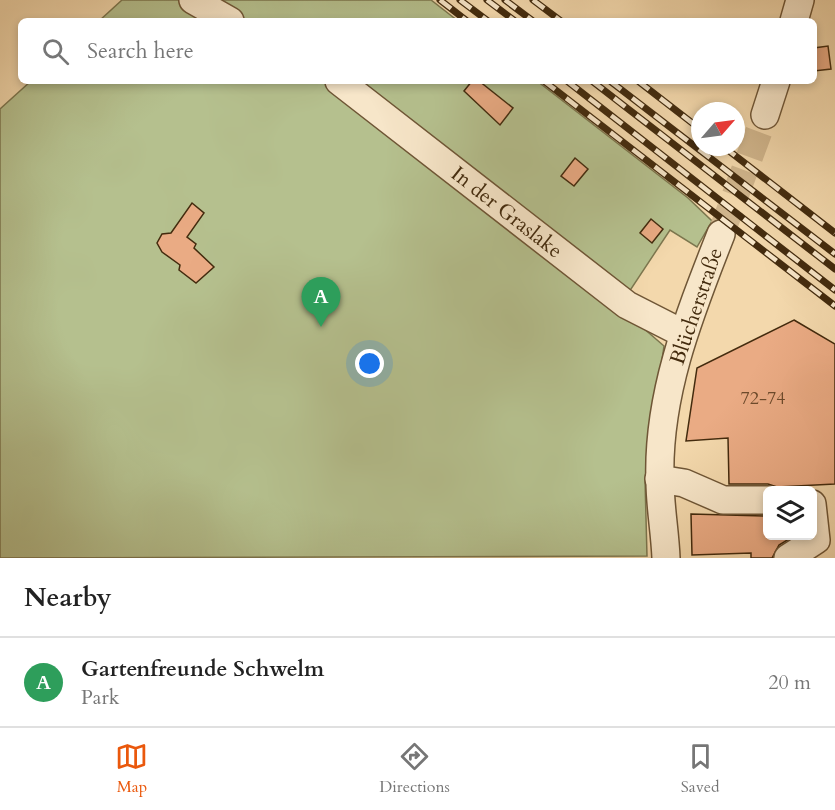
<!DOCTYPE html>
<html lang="en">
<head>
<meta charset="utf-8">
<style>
	body { margin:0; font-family:Cardo,serif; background:#f2f2f2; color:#222 }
	.controls { position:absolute; right:18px; bottom:18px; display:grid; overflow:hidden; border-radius:9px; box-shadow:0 3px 9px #0003 }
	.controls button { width:54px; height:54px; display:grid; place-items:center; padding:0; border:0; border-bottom:2px solid #e0e0e0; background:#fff; color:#222; font:30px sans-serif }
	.compass { position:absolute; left:691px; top:102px; width:54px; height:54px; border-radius:50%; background:#fff; box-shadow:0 3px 9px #0003; rotate:62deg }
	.you { position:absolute; left:370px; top:364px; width:21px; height:21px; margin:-15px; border:4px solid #fff; border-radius:50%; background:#1a73e8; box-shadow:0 0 0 9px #1a73e833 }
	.badge { display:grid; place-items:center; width:39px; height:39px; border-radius:50%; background:#ea580c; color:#fff; font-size:20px; font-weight:700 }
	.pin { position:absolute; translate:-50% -50px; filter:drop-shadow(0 2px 3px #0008) }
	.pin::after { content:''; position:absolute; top:32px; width:21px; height:18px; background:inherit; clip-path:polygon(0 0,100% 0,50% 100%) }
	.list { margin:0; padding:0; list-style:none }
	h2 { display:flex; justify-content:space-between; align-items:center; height:78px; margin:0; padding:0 24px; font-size:26px }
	h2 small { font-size:20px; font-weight:400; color:#767676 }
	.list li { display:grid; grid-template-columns:39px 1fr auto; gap:18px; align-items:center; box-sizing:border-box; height:90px; padding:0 24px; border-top:2px solid #e0e0e0 }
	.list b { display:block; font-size:22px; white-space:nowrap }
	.list p { margin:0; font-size:20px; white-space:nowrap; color:#767676 }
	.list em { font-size:20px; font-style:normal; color:#767676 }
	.icon { flex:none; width:33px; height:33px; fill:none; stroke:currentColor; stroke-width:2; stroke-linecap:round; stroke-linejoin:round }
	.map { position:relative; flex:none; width:835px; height:558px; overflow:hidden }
	.search { position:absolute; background:#fff; box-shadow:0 3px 9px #0003; left:18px; right:18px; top:18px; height:66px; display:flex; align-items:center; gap:15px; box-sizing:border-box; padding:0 21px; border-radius:9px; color:#767676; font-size:22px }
	.sheet { height:168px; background:#fff }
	nav { display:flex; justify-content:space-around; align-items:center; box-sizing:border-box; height:84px; border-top:2px solid #e0e0e0; background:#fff; font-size:16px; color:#767676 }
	nav a { display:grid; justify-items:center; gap:3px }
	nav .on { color:#ea580c }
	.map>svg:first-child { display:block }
	.green { fill:#b5c08e; stroke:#7c764e; stroke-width:1.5 }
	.building { fill:#eaab84; stroke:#432b0e; stroke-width:1.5 }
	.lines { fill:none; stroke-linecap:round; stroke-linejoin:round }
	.minor-tunnel { stroke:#d0b58c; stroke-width:27; stroke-dasharray:27 14; stroke-linecap:butt }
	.minor-casing { stroke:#6f5636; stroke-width:30 }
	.minor { stroke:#f7e6c9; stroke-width:27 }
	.rail-casing { stroke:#432b0e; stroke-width:7 }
	.rail { stroke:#f7e6c9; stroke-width:4.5; stroke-dasharray:14; stroke-linecap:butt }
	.labels { text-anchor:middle; stroke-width:4.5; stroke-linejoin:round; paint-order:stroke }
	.number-label { font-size:18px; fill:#6d4b2c }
	.street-label { font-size:21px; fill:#432b0e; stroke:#f7e6c9 }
</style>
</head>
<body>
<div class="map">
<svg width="835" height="558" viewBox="0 0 835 558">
	<rect width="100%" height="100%" fill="#f3d8ac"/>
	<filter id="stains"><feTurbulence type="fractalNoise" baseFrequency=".00333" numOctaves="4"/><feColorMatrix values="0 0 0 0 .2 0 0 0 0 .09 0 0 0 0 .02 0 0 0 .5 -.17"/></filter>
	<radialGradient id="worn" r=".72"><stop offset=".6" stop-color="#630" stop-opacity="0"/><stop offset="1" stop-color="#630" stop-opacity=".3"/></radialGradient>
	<!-- green -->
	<g class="green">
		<path d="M122,0H431L458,21H99Z"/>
		<path d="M31,81H537L688,198L712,221L697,247L670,230L619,307L664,346L645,480L647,556L0,558V109Z"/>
	</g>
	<!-- building -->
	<g class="building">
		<path d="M828,46L831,69L814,71V48Z"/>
		<path d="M472,81H479L513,108L500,125L464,91Z"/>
		<path d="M575,158L588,169L574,186L561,176Z"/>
		<path d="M192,203L204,213L187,237L196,244L194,248L214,267L196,283L179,270L180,265L162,252L157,243L162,234L171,233Z"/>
		<path d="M651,219L663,229L652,243L640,233Z"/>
		<path d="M794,320L835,344V484L777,487L768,484H729L728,438L686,441L697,368Z"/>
		<path d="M691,514L768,516V536H794L779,545L772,558H751V553L692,555Z"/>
	</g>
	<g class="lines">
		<!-- minor-tunnel -->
		<path class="minor-tunnel" d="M721,234L765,115"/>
		<!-- minor casing -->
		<g class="minor-casing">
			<g id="minor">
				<path d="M193,0L230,21"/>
				<path d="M794,21L800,0"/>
				<path d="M339,81L627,305L682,333"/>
				<path d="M765,115L776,81"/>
				<path d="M659,479L684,483L723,500H768"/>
				<path d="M666,558C665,532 660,506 660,481C657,394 690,313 721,234"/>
				<path d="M788,558L816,540L812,504"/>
			</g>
		</g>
		<!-- minor -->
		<use href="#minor" class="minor"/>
		<!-- rail casing -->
		<g class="rail-casing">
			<g id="rail">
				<path d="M440,0L467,21"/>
				<path d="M460,0L488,21"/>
				<path d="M487,0L515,21"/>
				<path d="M505,0L533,21"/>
				<path d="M533,0L561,21"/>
				<path d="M544,81L835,306"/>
				<path d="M567,81L835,290"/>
				<path d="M592,81L835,269"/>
				<path d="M610,81L835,254"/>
				<path d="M638,81L700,129"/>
				<path d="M724,147L835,233"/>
			</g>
		</g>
		<!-- rail -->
		<use href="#rail" class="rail"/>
	</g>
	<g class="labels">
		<!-- number labels -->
		<g class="number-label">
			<text x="763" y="404">72-74</text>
		</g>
		<!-- street labels -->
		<g class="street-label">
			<text transform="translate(507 212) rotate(38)" y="7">In der Graslake</text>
			<text transform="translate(696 306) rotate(-71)" y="7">Blücherstraße</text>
		</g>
	</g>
	<rect width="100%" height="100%" filter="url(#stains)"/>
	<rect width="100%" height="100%" fill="url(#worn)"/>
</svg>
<div class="controls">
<button><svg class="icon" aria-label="layers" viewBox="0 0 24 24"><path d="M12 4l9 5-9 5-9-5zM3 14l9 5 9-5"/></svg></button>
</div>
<svg class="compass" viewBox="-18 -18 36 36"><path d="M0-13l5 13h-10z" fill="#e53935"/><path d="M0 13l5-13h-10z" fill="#767676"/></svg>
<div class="you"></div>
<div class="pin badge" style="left:321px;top:327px;background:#2e9e5b">A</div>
<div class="search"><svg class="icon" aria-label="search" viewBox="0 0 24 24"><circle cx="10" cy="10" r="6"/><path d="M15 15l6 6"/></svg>Search here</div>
</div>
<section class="sheet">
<h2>Nearby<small></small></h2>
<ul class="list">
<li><span class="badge" style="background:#2e9e5b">A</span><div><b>Gartenfreunde Schwelm</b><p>Park</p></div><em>20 m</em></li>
</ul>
</section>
<nav>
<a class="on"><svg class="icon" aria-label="map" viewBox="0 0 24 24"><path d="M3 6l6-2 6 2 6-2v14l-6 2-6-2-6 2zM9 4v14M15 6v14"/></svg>Map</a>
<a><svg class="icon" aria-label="directions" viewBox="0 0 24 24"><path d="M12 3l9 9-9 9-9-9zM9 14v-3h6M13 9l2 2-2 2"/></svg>Directions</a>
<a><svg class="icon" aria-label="saved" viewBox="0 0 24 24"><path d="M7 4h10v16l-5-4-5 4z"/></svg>Saved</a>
</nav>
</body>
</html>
